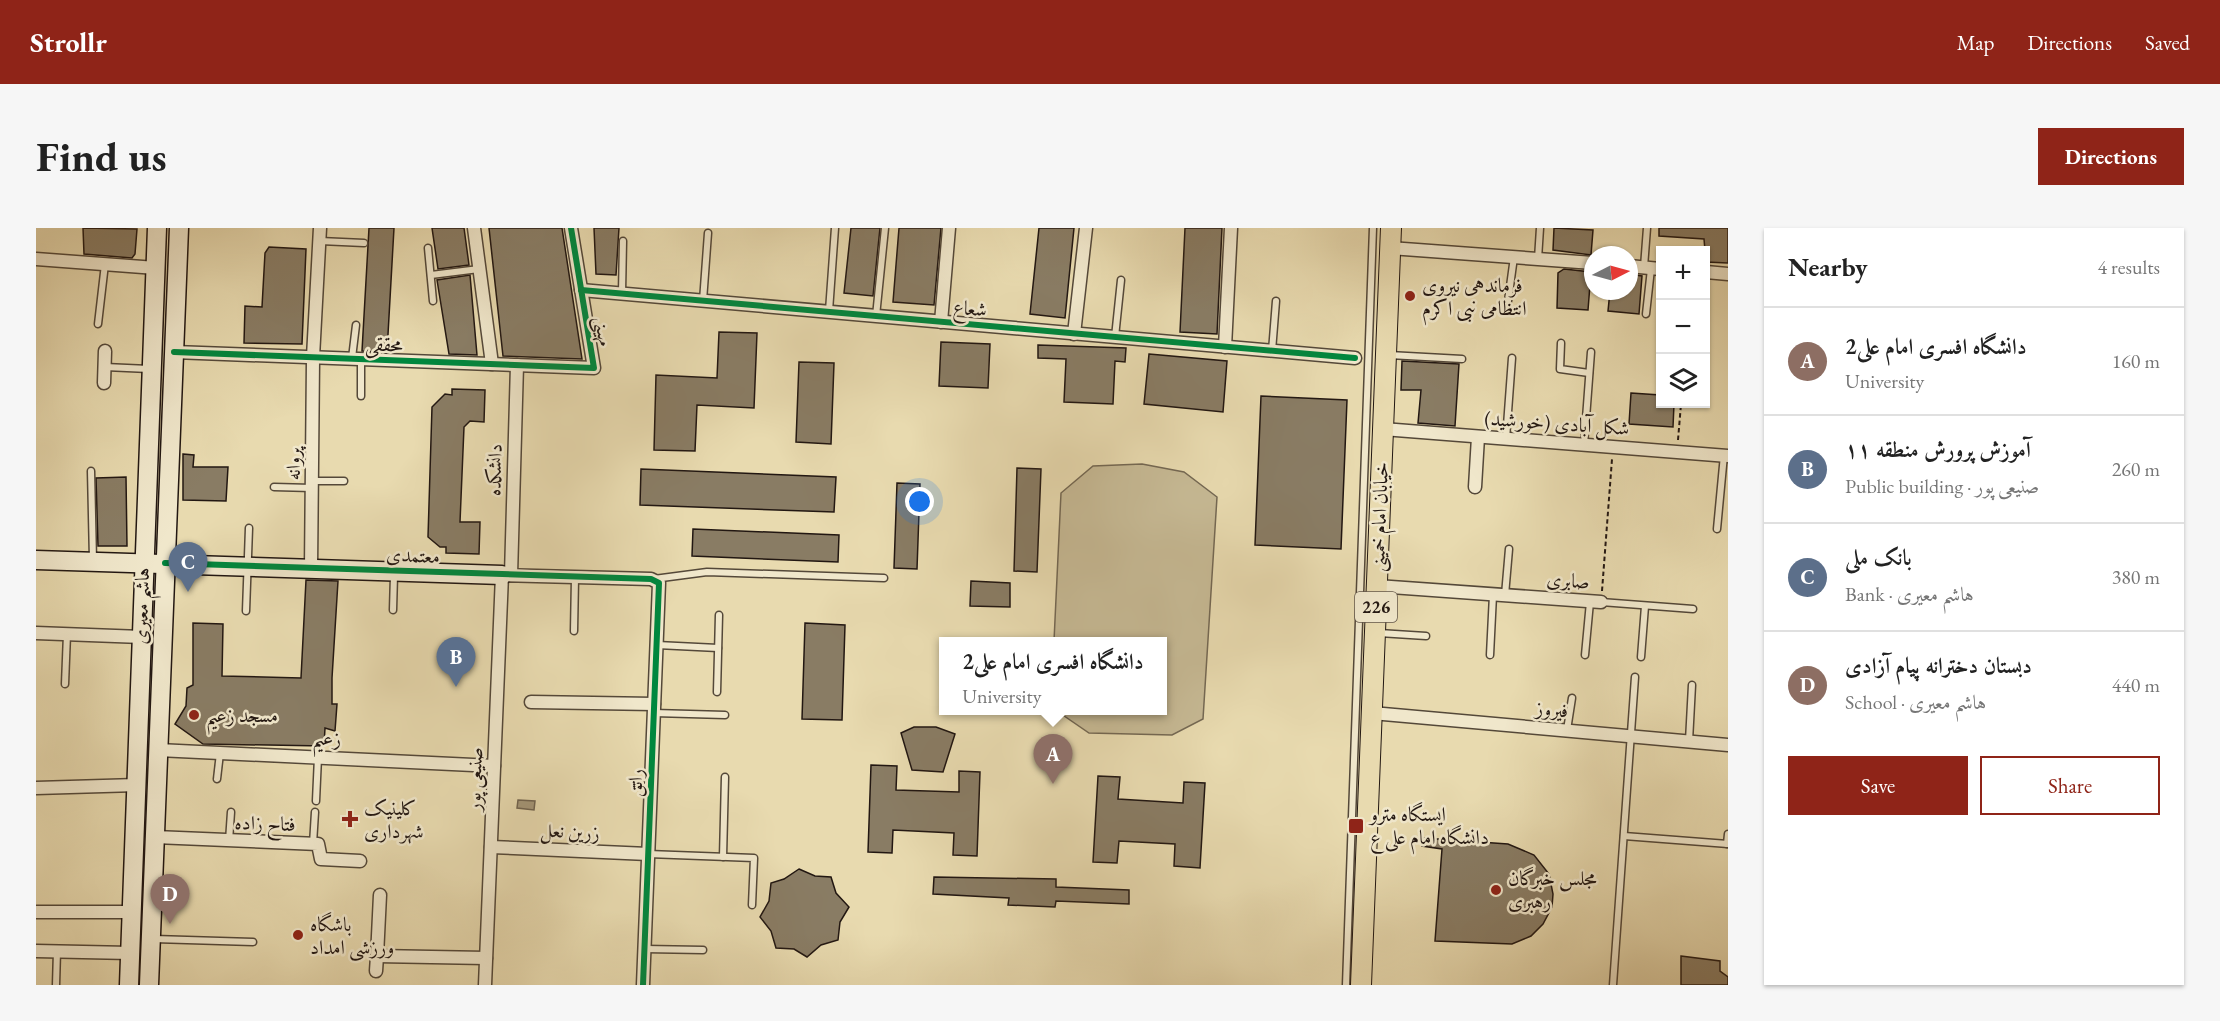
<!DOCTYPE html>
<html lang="en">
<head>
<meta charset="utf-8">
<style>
	body { margin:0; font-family:"EB Garamond",Amiri,serif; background:#f6f6f6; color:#222 }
	.controls { position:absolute; right:18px; top:18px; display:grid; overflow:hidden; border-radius:0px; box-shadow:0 2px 4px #0004 }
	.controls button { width:54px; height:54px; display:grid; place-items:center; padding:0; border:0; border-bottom:2px solid #e0e0e0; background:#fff; color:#222; font:30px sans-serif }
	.compass { position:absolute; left:1548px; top:18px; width:54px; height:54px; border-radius:50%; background:#fff; box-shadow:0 2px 4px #0004; rotate:84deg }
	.you { position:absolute; left:884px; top:274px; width:21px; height:21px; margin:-15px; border:4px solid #fff; border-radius:50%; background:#1a73e8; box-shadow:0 0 0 9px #1a73e833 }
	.badge { display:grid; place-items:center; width:39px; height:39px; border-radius:50%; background:#8f2418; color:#fff; font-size:20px; font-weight:700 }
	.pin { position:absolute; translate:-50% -50px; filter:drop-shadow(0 2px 3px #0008) }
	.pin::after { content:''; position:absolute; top:32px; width:21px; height:18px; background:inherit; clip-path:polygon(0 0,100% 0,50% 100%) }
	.popup { position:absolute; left:903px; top:409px; width:228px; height:78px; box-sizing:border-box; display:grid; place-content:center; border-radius:0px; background:#fff; filter:drop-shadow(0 2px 4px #0005); font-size:20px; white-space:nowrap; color:#767676 }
	.popup b { font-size:22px; color:#222 }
	.popup::after { content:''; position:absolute; left:50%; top:100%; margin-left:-12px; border:12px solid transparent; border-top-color:#fff }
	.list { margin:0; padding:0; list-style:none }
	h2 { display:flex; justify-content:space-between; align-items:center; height:78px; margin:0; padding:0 24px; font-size:26px }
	h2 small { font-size:20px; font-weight:400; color:#767676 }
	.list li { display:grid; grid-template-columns:39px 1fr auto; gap:18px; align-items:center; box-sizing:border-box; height:108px; padding:0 24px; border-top:2px solid #e0e0e0 }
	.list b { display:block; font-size:22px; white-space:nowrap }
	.list p { margin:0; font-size:20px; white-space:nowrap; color:#767676 }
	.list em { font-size:20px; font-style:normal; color:#767676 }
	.actions { display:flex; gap:12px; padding:18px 24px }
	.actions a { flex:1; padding:14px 0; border:2px solid #8f2418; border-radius:0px; text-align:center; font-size:21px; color:#8f2418 }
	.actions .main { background:#8f2418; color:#fff }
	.icon { flex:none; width:33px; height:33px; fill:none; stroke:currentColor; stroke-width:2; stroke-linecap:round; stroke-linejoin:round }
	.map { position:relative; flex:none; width:1692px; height:757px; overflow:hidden; border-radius:0px }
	header { display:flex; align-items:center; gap:36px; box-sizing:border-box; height:84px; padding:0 30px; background:#8f2418; color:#fff }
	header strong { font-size:28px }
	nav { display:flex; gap:33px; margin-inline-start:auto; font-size:21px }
	.intro { display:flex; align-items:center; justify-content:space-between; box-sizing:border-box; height:144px; padding:0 36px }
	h1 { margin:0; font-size:42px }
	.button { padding:15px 27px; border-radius:0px; background:#8f2418; color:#fff; font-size:21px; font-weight:700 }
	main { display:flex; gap:36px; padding:0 36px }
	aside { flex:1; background:#fff; border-radius:0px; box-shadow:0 2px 4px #0004 }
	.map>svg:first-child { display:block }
	.green { fill:#c6b994; stroke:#746853; stroke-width:1.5 }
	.water { fill:#a5987a; stroke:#716450; stroke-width:1.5 }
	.building { fill:#897c64; stroke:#221712; stroke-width:1.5 }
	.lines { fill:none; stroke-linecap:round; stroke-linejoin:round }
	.lane-casing { stroke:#544839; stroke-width:9 }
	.street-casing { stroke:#544839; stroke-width:15 }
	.secondary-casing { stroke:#221712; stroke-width:21 }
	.primary-casing { stroke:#221712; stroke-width:22 }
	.path { stroke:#221712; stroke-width:2; stroke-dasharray:4.5 3; stroke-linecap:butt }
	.lane { stroke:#f0e7cb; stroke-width:6 }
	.street { stroke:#f0e7cb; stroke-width:12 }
	.secondary { stroke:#f0e7cb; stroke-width:18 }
	.primary { stroke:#e8daaf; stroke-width:20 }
	.cycleway-casing { stroke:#f0e7cb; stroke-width:10 }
	.cycleway { stroke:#00873e; stroke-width:6 }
	.poi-dot { fill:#8f2418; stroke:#f0e7cb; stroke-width:2 }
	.labels { text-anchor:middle; stroke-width:5; stroke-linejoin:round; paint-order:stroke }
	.shield { fill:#f0e7cb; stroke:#60554a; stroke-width:1.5 }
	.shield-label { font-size:18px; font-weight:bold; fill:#221712 }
	.poi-label { font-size:20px; fill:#221712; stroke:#f0e7cb; text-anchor:start }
	.street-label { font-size:20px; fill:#221712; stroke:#f0e7cb }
</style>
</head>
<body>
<header>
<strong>Strollr</strong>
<nav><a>Map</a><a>Directions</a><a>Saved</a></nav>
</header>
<div class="intro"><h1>Find us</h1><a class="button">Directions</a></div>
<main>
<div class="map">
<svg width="1692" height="757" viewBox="0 0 1692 757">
	<rect width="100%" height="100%" fill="#e8daaf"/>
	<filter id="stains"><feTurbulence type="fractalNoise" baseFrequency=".00333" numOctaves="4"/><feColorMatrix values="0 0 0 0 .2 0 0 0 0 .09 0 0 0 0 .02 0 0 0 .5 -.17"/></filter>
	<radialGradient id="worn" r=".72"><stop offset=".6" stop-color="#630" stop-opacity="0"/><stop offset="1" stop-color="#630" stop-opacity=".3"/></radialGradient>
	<!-- green -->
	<path class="green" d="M1106,236L1148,244L1181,269L1167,491L1136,507L1053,505L1021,483L1126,482V414L1018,413L1025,265L1057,238Z"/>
	<!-- water -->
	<path class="water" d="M482,572L499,573L498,582L481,580Z"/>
	<!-- building -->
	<g class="building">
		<path d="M47,0L101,1L99,26L96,30L48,26Z"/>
		<path d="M333,0H358L351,124L326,123Z"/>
		<path d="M396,0H428L433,37L402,41Z"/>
		<path d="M453,0H526L546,131L467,128Z"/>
		<path d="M558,0H583L580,47L560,46Z"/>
		<path d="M815,0H844L837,68L808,65Z"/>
		<path d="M863,0H905L898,77L857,74Z"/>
		<path d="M1003,0H1038L1029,90L994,86Z"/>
		<path d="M1149,0H1186L1181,106L1144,104Z"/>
		<path d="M1518,0L1557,2L1555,27L1517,22Z"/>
		<path d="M1623,0H1692V35L1670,34L1668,11L1623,8Z"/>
		<path d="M233,19L270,21L266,116L208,115L209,78L226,79L229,25Z"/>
		<path d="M1528,41L1555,44L1552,82L1521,80L1522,45Z"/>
		<path d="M1593,46L1606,48L1603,86L1572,83L1574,63H1593Z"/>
		<path d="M434,47L441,127L413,126L401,52Z"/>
		<path d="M683,104L721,105L718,180L661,177L659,223L618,222L620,147L681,150Z"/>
		<path d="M905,114L954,116L952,160L903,158Z"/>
		<path d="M1002,117L1090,120L1089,134L1079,133L1077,176L1028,174L1030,131L1002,130Z"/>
		<path d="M1113,126L1191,133L1187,184L1108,176Z"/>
		<path d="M1366,133L1423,136L1419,198L1382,195L1385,162H1365Z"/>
		<path d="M763,134L798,135L795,216L760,214Z"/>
		<path d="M416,161L449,162L448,194L434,193L428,199L424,294H444L443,326L410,325V319H404L392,309L396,179L409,166L416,167Z"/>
		<path d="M1595,165L1624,167V176H1638L1637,199L1593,196Z"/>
		<path d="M1225,168L1311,172L1305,321L1219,317Z"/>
		<path d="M147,226L158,227L157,239H192L190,273L147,272Z"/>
		<path d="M981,240L1005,241L1001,344L978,343Z"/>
		<path d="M605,241L800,249L798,284L604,277Z"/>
		<path d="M90,249L91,318H62L60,250Z"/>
		<path d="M861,255L884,256L881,341L858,340Z"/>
		<path d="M657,301L803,307L802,334L656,328Z"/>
		<path d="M270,352L302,353L296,450V476H301L299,503L289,500L288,518L167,516L139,496L150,478L151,460L157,457V395L187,396L186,448L265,450Z"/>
		<path d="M935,353L974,355V379L934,378Z"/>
		<path d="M769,395L809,397L806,492L766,491Z"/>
		<path d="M878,499H900L919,506L907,544L876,542L865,505Z"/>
		<path d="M835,537L861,538L860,562L923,564V543L944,544L941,628L917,627L918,605L857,602L856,625L832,624Z"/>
		<path d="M1062,548L1084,549L1082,571L1147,575L1148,554L1169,555L1164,640L1138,638L1139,616L1083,613L1081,635L1057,634Z"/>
		<path d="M1387,610L1472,616L1498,627L1513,646L1517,666L1516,679L1507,696L1495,708L1476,716L1399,713L1406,621L1386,618Z"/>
		<path d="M763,641L779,648L795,649L800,665L813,679L804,694L802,712L785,717L771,729L758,721L740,720L735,703L724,689L733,673L735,655L748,651Z"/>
		<path d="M898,649L1020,651V659L1093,662V676L1020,673L1019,679L972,677L973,670L897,666Z"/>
		<path d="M1645,728L1684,733V743L1692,749V757H1645Z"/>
	</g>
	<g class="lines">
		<!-- lane casing -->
		<g class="lane-casing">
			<g id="lane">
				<path d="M284,13L328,15"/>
				<path d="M392,20L397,73"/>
				<path d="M1502,31L1504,0"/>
				<path d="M1608,39L1611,0"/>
				<path d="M395,47L443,41"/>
				<path d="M586,65L587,13"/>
				<path d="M667,73L672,5"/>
				<path d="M1472,73L1478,29"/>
				<path d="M793,83L799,0"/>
				<path d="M1610,86L1615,41"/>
				<path d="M840,88L849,0"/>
				<path d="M62,96L69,36"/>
				<path d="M1079,109L1085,52"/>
				<path d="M1525,115L1524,141L1553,145"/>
				<path d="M1236,123L1240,73"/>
				<path d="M1353,127L1426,131"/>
				<path d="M316,130L320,97"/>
				<path d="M325,131V168"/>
				<path d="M69,139L113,141"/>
				<path d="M1470,211L1476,130"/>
				<path d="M1548,217L1555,124"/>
				<path d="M55,243L57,332"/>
				<path d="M276,253H308"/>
				<path d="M238,259L276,260"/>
				<path d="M1681,301L1688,227"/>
				<path d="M618,351L671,344L848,350"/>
				<path d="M1469,367L1473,321"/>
				<path d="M1565,374L1657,381"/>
				<path d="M357,382L358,347"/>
				<path d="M210,383L213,300"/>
				<path d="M538,403L539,350"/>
				<path d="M1343,405L1390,408"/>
				<path d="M621,417L682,420"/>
				<path d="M1454,427L1457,367"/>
				<path d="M1549,427L1554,374"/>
				<path d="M1605,429L1609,378"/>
				<path d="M29,456L31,406"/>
				<path d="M681,464L683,387"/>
				<path d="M618,485L689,487"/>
				<path d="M1531,502L1536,470"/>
				<path d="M1653,513L1656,457"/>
				<path d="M181,551L184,525"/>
				<path d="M280,573L282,529"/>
				<path d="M1588,608L1692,616"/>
				<path d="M193,613L195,584"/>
				<path d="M277,616L279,584"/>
				<path d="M1691,616L1692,606"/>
				<path d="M612,626L718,630L716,677"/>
				<path d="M687,629L689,549"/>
				<path d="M118,711L217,714"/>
				<path d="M609,721L667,722"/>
				<path d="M20,757L21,723"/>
				<path d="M1310,757L1337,0"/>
				<path d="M1577,757L1599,449"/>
			</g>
		</g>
		<!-- street casing -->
		<g class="street-casing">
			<g id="street">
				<path d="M438,0L456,136"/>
				<path d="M1354,20L1557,35"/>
				<path d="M0,31L120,40"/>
				<path d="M1593,38L1624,41"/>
				<path d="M1670,44L1692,46"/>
				<path d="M545,62L1319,130"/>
				<path d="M905,94L913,0"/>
				<path d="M1038,106L1050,0"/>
				<path d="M1189,119L1195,0"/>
				<path d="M138,124L558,140L535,0"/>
				<path d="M277,129L284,0"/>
				<path d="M68,155L69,123"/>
				<path d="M1347,201L1692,228"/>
				<path d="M1439,259L1442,209"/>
				<path d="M275,340L277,132"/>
				<path d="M475,347L481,137"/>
				<path d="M1341,358L1565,374"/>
				<path d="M0,405L106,409"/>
				<path d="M495,474L618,476"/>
				<path d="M1336,485L1692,517"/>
				<path d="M122,522L458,538"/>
				<path d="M0,560L101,557"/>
				<path d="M119,609L282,616L285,631L324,633"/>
				<path d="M455,619L612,626"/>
				<path d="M344,667L341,728L450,730"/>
				<path d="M0,684H96"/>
				<path d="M0,723L94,725"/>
				<path d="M340,743L341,728"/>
				<path d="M449,757L466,347L615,351L623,355L607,757"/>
			</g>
		</g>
		<!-- secondary casing -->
		<g class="secondary-casing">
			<g id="secondary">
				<path d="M0,332L466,347"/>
				<path d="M93,757L121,0"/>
				<path d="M113,757L143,0"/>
			</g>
		</g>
		<!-- primary casing -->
		<g class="primary-casing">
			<path id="primary" d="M1325,757L1355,0"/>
		</g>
		<!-- path -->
		<g class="path">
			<path d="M1642,212L1645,176"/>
			<path d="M1566,363L1576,231"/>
		</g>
		<!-- lane -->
		<use href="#lane" class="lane"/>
		<!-- street -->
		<use href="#street" class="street"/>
		<!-- secondary -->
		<use href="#secondary" class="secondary"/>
		<!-- primary -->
		<use href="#primary" class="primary"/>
		<!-- cycleway casing -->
		<g class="cycleway-casing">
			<g id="cycleway">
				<path d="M545,62L1319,130"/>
				<path d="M138,124L558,140L535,0"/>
				<path d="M129,335L615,351L623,355L607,757"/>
			</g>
		</g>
		<!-- cycleway -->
		<use href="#cycleway" class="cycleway"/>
	</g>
	<!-- markers -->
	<g class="poi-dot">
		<circle cx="1374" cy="68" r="6"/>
		<circle cx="158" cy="487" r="6"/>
		<path d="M311 582h6v6h6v6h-6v6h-6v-6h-6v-6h6z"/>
		<rect x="1312" y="590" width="16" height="16" rx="3"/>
		<circle cx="1460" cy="662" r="6"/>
		<circle cx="262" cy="707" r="6"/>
	</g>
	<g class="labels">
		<!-- shield labels -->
		<rect class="shield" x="1319" y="364" width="42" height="30" rx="4.5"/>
		<g class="shield-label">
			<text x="1340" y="385">226</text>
		</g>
		<!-- poi labels -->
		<g class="poi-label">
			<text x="1386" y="64">فرماندهی نیروی<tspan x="1386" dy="23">انتظامی نبی اکرم</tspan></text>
			<text x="170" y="494">مسجد زعیم</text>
			<text x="328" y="587">کلینیک<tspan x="328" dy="23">شهرداری</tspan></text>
			<text x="1334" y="593">ایستگاه مترو<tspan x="1334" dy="23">دانشگاه امام علی ع</tspan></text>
			<text x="1472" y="657">مجلس خبرگان<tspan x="1472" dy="23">رهبری</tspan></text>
			<text x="274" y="703">باشگاه<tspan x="274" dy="23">ورزشی امداد</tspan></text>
		</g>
		<!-- street labels -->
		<g class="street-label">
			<text transform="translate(934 80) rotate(5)" y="7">شعاع</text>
			<text transform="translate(568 103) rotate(81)" y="7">مهینی</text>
			<text transform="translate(348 116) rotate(2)" y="7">محققی</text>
			<text transform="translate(1521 195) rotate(4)" y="7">شکل آبادی (خورشید)</text>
			<text transform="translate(257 236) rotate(-90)" y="7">پروانه</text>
			<text transform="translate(458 242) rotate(-88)" y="7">دانشکده</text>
			<text transform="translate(1343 289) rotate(-88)" y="7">خیابان امام خمینی</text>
			<text transform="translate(377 327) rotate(2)" y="7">معتمدی</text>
			<text transform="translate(1532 352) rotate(4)" y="7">صابری</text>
			<text transform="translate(105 378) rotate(-88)" y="7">هاشم معیری</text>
			<text transform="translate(1516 481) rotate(5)" y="7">فیروز</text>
			<text transform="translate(291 510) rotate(3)" y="7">زعیم</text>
			<text transform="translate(438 551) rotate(-88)" y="7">صنیعی پور</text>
			<text transform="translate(599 555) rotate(-88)" y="7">راتق</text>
			<text transform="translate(229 595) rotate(2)" y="7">فتاح زاده</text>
			<text transform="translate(534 603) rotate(3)" y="7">زرین نعل</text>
		</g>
	</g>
	<rect width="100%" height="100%" filter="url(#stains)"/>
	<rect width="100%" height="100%" fill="url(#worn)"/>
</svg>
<div class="controls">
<button>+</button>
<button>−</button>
<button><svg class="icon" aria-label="layers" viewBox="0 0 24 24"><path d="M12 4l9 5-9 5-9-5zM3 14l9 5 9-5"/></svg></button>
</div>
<svg class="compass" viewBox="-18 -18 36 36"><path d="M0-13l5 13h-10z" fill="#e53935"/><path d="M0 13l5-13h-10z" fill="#767676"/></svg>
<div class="you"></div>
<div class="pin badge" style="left:1017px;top:556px;background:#8d6e63">A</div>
<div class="popup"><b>دانشگاه افسری امام علی2</b>University</div>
<div class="pin badge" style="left:420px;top:459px;background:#5c6f8a">B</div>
<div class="pin badge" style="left:152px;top:364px;background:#5c6f8a">C</div>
<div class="pin badge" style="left:134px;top:696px;background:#8d6e63">D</div>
</div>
<aside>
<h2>Nearby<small>4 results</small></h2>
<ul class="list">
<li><span class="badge" style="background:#8d6e63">A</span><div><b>دانشگاه افسری امام علی2</b><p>University</p></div><em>160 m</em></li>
<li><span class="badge" style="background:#5c6f8a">B</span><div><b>آموزش پرورش منطقه ۱۱</b><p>Public building · صنیعی پور</p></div><em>260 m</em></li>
<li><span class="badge" style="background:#5c6f8a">C</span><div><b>بانک ملی</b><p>Bank · هاشم معیری</p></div><em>380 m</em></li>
<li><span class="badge" style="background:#8d6e63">D</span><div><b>دبستان دخترانه پیام آزادی</b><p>School · هاشم معیری</p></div><em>440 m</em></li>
</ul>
<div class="actions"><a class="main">Save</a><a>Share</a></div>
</aside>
</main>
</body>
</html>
